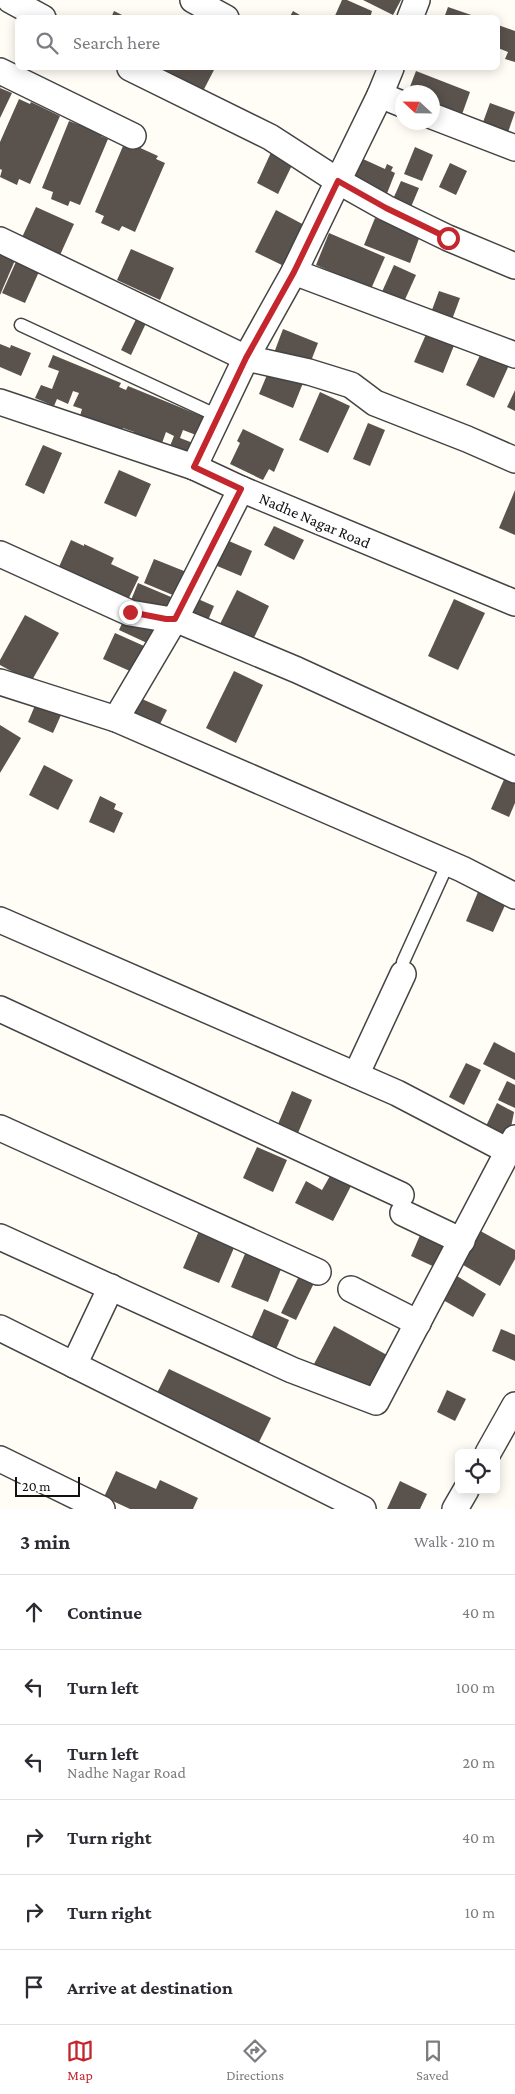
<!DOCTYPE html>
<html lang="en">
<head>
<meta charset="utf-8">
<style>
	body { margin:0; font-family:"Crimson Pro",serif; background:#f7f7f7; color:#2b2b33 }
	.controls { position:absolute; right:15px; bottom:15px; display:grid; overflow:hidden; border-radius:8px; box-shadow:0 2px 12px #0003 }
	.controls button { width:45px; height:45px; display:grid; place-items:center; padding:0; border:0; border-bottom:1px solid #e1e1e2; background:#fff; color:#2b2b33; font:25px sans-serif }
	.compass { position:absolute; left:395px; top:85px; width:45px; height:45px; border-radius:50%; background:#fff; box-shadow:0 2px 12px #0003; rotate:292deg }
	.scale { position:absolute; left:15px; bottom:12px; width:65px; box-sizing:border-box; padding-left:5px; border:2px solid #111; border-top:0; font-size:14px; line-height:18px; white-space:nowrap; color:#111; -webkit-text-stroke:4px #fff; paint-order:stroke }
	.stop { position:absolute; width:15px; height:15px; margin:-11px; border:4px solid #c4262e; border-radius:50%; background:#fff }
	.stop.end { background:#c4262e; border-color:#fff; box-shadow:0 1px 5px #0008 }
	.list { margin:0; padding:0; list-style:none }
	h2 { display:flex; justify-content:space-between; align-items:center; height:65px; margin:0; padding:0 20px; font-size:21px }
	h2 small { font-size:16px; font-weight:400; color:#7c7c81 }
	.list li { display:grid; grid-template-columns:32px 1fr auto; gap:15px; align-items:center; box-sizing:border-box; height:75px; padding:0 20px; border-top:1px solid #e1e1e2 }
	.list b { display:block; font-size:19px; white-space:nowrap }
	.list p { margin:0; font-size:16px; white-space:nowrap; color:#7c7c81 }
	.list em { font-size:16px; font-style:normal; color:#7c7c81 }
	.icon { flex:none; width:28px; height:28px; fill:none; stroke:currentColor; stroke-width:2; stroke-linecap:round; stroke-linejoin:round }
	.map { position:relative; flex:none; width:515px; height:1509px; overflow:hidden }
	.search { position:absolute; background:#fff; box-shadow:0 2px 12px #0003; left:15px; right:15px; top:15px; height:55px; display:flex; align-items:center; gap:12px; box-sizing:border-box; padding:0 18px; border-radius:8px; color:#7c7c81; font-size:19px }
	.sheet { height:515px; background:#fff }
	nav { display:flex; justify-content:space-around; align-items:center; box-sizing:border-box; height:70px; border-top:1px solid #e1e1e2; background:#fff; font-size:14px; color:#7c7c81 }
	nav a { display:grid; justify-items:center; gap:2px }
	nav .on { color:#c4262e }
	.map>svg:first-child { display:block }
	.building { fill:#5a524d }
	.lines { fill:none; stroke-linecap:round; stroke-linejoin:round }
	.service-casing { stroke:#444; stroke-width:15 }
	.minor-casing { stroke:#444; stroke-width:28 }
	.service { stroke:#fff; stroke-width:12 }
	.minor { stroke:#fff; stroke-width:25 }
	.route { stroke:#c4262e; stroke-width:6 }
	.labels { text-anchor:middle; stroke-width:5; stroke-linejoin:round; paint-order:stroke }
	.street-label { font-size:16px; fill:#111; stroke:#fff }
</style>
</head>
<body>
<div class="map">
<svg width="515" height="1509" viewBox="0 0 515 1509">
	<rect width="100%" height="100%" fill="#fffdf5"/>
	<!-- building -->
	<g class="building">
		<path d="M342,0H347L372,11L370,18H334Z"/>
		<path d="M363,0H401L393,15Z"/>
		<path d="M448,7L477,17L476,18H444Z"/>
		<path d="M114,11L128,18H111Z"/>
		<path d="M293,11L305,18H289Z"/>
		<path d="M498,25L515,31V62L505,59L508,52L498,48Z"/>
		<path d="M167,68H215L202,93L161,80Z"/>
		<path d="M416,71L470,92L460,120L432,109V92H408Z"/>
		<path d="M0,80L3,82L0,88L12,93L0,118Z"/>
		<path d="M19,99L30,104L31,102L60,116L30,184L19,179L17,185L0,177L2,170L0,169V142Z"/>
		<path d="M490,103L515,112L507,135L482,125Z"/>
		<path d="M69,121L102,133L101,136L108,139L80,205L70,201L68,206L51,199L53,192L42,188Z"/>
		<path d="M123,146L134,150L136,146L158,156L156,159L165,163L135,232L122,226L119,231L101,223L104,216L95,212Z"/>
		<path d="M415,147L433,155L422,181L404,174Z"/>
		<path d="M273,148L295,159L278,194L257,183Z"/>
		<path d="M363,159L385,169L387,164L393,167L391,171L395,173L386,196L353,182Z"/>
		<path d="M450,163L467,171L456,195L439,187Z"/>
		<path d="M401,181L419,188L408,214L390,206Z"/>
		<path d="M36,207L74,224L56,264L18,246Z"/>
		<path d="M276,210L308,227L288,268L255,252Z"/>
		<path d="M375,218L420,236L410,263L364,245Z"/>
		<path d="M329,233L385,257L371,289L316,265Z"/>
		<path d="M131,249L174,268L160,300L117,280Z"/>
		<path d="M0,251L16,258L0,295Z"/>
		<path d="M19,255L42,265L25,303L2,293Z"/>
		<path d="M394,265L416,275L403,304L381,294Z"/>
		<path d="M439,291L460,298L450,325L429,318Z"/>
		<path d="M138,315L148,319L131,355L121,350Z"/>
		<path d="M283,329L318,343L309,366L274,353Z"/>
		<path d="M427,332L455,343L443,373L414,362Z"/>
		<path d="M0,344L10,348L11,345L31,353L21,376L0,367Z"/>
		<path d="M482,351L510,363L494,398L466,385Z"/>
		<path d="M53,355L121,383L119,387L126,390L128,386L204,417L196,435L183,430L180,438L193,443L186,460L170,446L174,436L166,432L162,443L153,439L150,445L132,438L134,432L123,428L121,433L80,416L82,409L73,406L79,393L73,391L68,404L57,399L54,406L35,398L41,385L52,389L59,371L48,367Z"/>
		<path d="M269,370L303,383L293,408L259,394Z"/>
		<path d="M515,390V411L507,407Z"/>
		<path d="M320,392L350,406L328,453L299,440Z"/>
		<path d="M368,423L385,430L370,466L353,459Z"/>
		<path d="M243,429L284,449L274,472L269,469L263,480L230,464L240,443L237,441Z"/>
		<path d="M43,445L62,453L44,494L25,485Z"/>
		<path d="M119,470L151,484L136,517L104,503Z"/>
		<path d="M515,490V535L499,528Z"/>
		<path d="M274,526L304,540L294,560L264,545Z"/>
		<path d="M222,538L252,551L241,576L210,563Z"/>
		<path d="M71,540L84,546V544L114,558L111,564L139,577L127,602L58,569Z"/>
		<path d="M154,559L189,573L180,598L144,583Z"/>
		<path d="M138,583L171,597L163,614L131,600Z"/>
		<path d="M237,590L269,606L251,644L218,628Z"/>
		<path d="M198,599L214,606L206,625L189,618Z"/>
		<path d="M454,599L485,613L458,670L428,656Z"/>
		<path d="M25,615L59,633L31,682L0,665V660Z"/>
		<path d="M126,615L154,628L147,643L119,630Z"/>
		<path d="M115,633L144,646L132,672L103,659Z"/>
		<path d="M234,671L263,685L236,743L206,728Z"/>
		<path d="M133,695L167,710L160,724L126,710Z"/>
		<path d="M36,703L61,715L53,733L28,722Z"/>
		<path d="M0,725L21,738L0,773Z"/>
		<path d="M44,765L73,780L58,810L29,795Z"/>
		<path d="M506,775L515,779V803L509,817L491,809Z"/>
		<path d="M100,796L116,804L114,809L123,813L114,833L89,822Z"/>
		<path d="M478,892L506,903L493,932L466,921Z"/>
		<path d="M494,1042L515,1053V1080L483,1064Z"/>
		<path d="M466,1063L481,1070L464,1105L449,1097Z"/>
		<path d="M507,1081L515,1085V1108L498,1100Z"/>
		<path d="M292,1091L312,1100L298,1133L278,1124Z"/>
		<path d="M497,1103L514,1112L509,1138L486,1126Z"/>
		<path d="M257,1147L287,1160L273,1192L243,1178Z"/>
		<path d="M330,1176L351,1186L333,1221L295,1203L306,1181L322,1190Z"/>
		<path d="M475,1228L515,1250V1259L500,1286L456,1261Z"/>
		<path d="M199,1231L236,1243L219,1283L183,1268Z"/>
		<path d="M421,1233L450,1246L439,1269L411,1256Z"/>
		<path d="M247,1249L283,1264L268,1302L231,1287Z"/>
		<path d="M300,1274L315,1281L296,1320L281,1313Z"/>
		<path d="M457,1276L486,1294L473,1317L443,1300Z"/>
		<path d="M264,1309L289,1320L274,1354L249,1343Z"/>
		<path d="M334,1326L387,1355L377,1387L371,1384L367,1392L314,1364Z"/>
		<path d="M501,1329L515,1335V1361L492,1351Z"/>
		<path d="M169,1369L271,1418L258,1444L156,1395Z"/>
		<path d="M447,1390L466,1399L455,1421L437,1412Z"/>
		<path d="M116,1471L156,1489L160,1480L198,1498L193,1509H130L104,1497Z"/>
		<path d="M400,1481L427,1494L420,1509H387Z"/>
	</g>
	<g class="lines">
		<!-- service casing -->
		<g class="service-casing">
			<g id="service">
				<path d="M21,325L220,417"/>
				<path d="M403,962L448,863"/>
			</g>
		</g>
		<!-- minor casing -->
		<g class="minor-casing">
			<g id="minor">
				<path d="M10,0L43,18"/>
				<path d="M193,0L226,18"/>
				<path d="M410,18L417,0"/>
				<path d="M130,68L270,137L338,181L386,208L448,238L515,266"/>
				<path d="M0,71L133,136"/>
				<path d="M380,95L402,104"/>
				<path d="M432,116L515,148"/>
				<path d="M0,240L246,358L309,372L351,385L375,403L467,439L515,460"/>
				<path d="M294,272L515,355"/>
				<path d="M0,402L194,467L241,489L515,603"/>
				<path d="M194,467L246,358L294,272L338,181L380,95L391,68"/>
				<path d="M0,554L130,613L166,619H175L297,670L515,770"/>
				<path d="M0,682L116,719L462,869L515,896"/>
				<path d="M116,719L175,619L241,489"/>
				<path d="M0,920L397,1093L508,1151"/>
				<path d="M0,1009L401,1195"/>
				<path d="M356,1075L403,974"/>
				<path d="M0,1128L318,1272"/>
				<path d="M403,1213L462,1241"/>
				<path d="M0,1237L292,1370L376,1402L515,1138"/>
				<path d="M351,1289L418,1323"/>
				<path d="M0,1328L363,1509"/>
				<path d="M74,1365L111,1287"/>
				<path d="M488,1453L515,1405"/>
				<path d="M0,1459L102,1509"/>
				<path d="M455,1509L466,1490"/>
			</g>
		</g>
		<!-- service -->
		<use href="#service" class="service"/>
		<!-- minor -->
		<use href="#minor" class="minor"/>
	</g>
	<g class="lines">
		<!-- route -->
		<path class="route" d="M130,612L166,619H175L241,489L194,467L246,358L294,272L338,181L386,208L448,238"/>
	</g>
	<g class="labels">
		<!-- street labels -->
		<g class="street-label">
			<text transform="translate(315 520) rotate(23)" y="6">Nadhe Nagar Road</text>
		</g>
	</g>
</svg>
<div class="controls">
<button><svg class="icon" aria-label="locate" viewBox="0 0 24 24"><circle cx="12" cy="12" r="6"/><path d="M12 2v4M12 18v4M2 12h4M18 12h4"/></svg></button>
</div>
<svg class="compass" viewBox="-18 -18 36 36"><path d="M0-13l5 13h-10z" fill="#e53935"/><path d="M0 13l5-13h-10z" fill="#7c7c81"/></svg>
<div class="scale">20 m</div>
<div class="stop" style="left:448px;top:238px"></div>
<div class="stop end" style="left:130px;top:612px"></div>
<div class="search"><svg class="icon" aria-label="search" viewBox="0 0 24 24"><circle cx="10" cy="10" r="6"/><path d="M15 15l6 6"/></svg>Search here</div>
</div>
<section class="sheet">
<h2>3 min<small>Walk · 210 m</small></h2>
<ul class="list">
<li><svg class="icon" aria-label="ahead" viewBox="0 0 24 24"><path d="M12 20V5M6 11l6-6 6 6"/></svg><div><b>Continue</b></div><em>40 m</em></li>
<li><svg class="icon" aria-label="left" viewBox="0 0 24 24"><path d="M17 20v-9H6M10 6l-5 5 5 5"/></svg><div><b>Turn left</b></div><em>100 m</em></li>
<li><svg class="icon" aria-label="left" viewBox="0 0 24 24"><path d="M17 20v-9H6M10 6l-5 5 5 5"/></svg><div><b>Turn left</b><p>Nadhe Nagar Road</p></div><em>20 m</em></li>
<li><svg class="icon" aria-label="right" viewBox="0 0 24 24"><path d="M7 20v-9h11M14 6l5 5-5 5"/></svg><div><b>Turn right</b></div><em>40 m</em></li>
<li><svg class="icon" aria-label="right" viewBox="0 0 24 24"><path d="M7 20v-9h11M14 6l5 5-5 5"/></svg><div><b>Turn right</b></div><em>10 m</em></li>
<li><svg class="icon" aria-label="arrive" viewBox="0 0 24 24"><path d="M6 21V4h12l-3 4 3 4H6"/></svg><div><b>Arrive at destination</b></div></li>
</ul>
</section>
<nav>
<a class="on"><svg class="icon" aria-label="map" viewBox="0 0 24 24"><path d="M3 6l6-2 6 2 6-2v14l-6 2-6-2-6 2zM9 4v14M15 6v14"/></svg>Map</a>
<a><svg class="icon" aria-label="directions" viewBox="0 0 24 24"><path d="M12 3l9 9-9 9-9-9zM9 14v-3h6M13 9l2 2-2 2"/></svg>Directions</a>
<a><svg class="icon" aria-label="saved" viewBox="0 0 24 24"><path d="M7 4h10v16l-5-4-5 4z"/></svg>Saved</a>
</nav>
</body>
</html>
